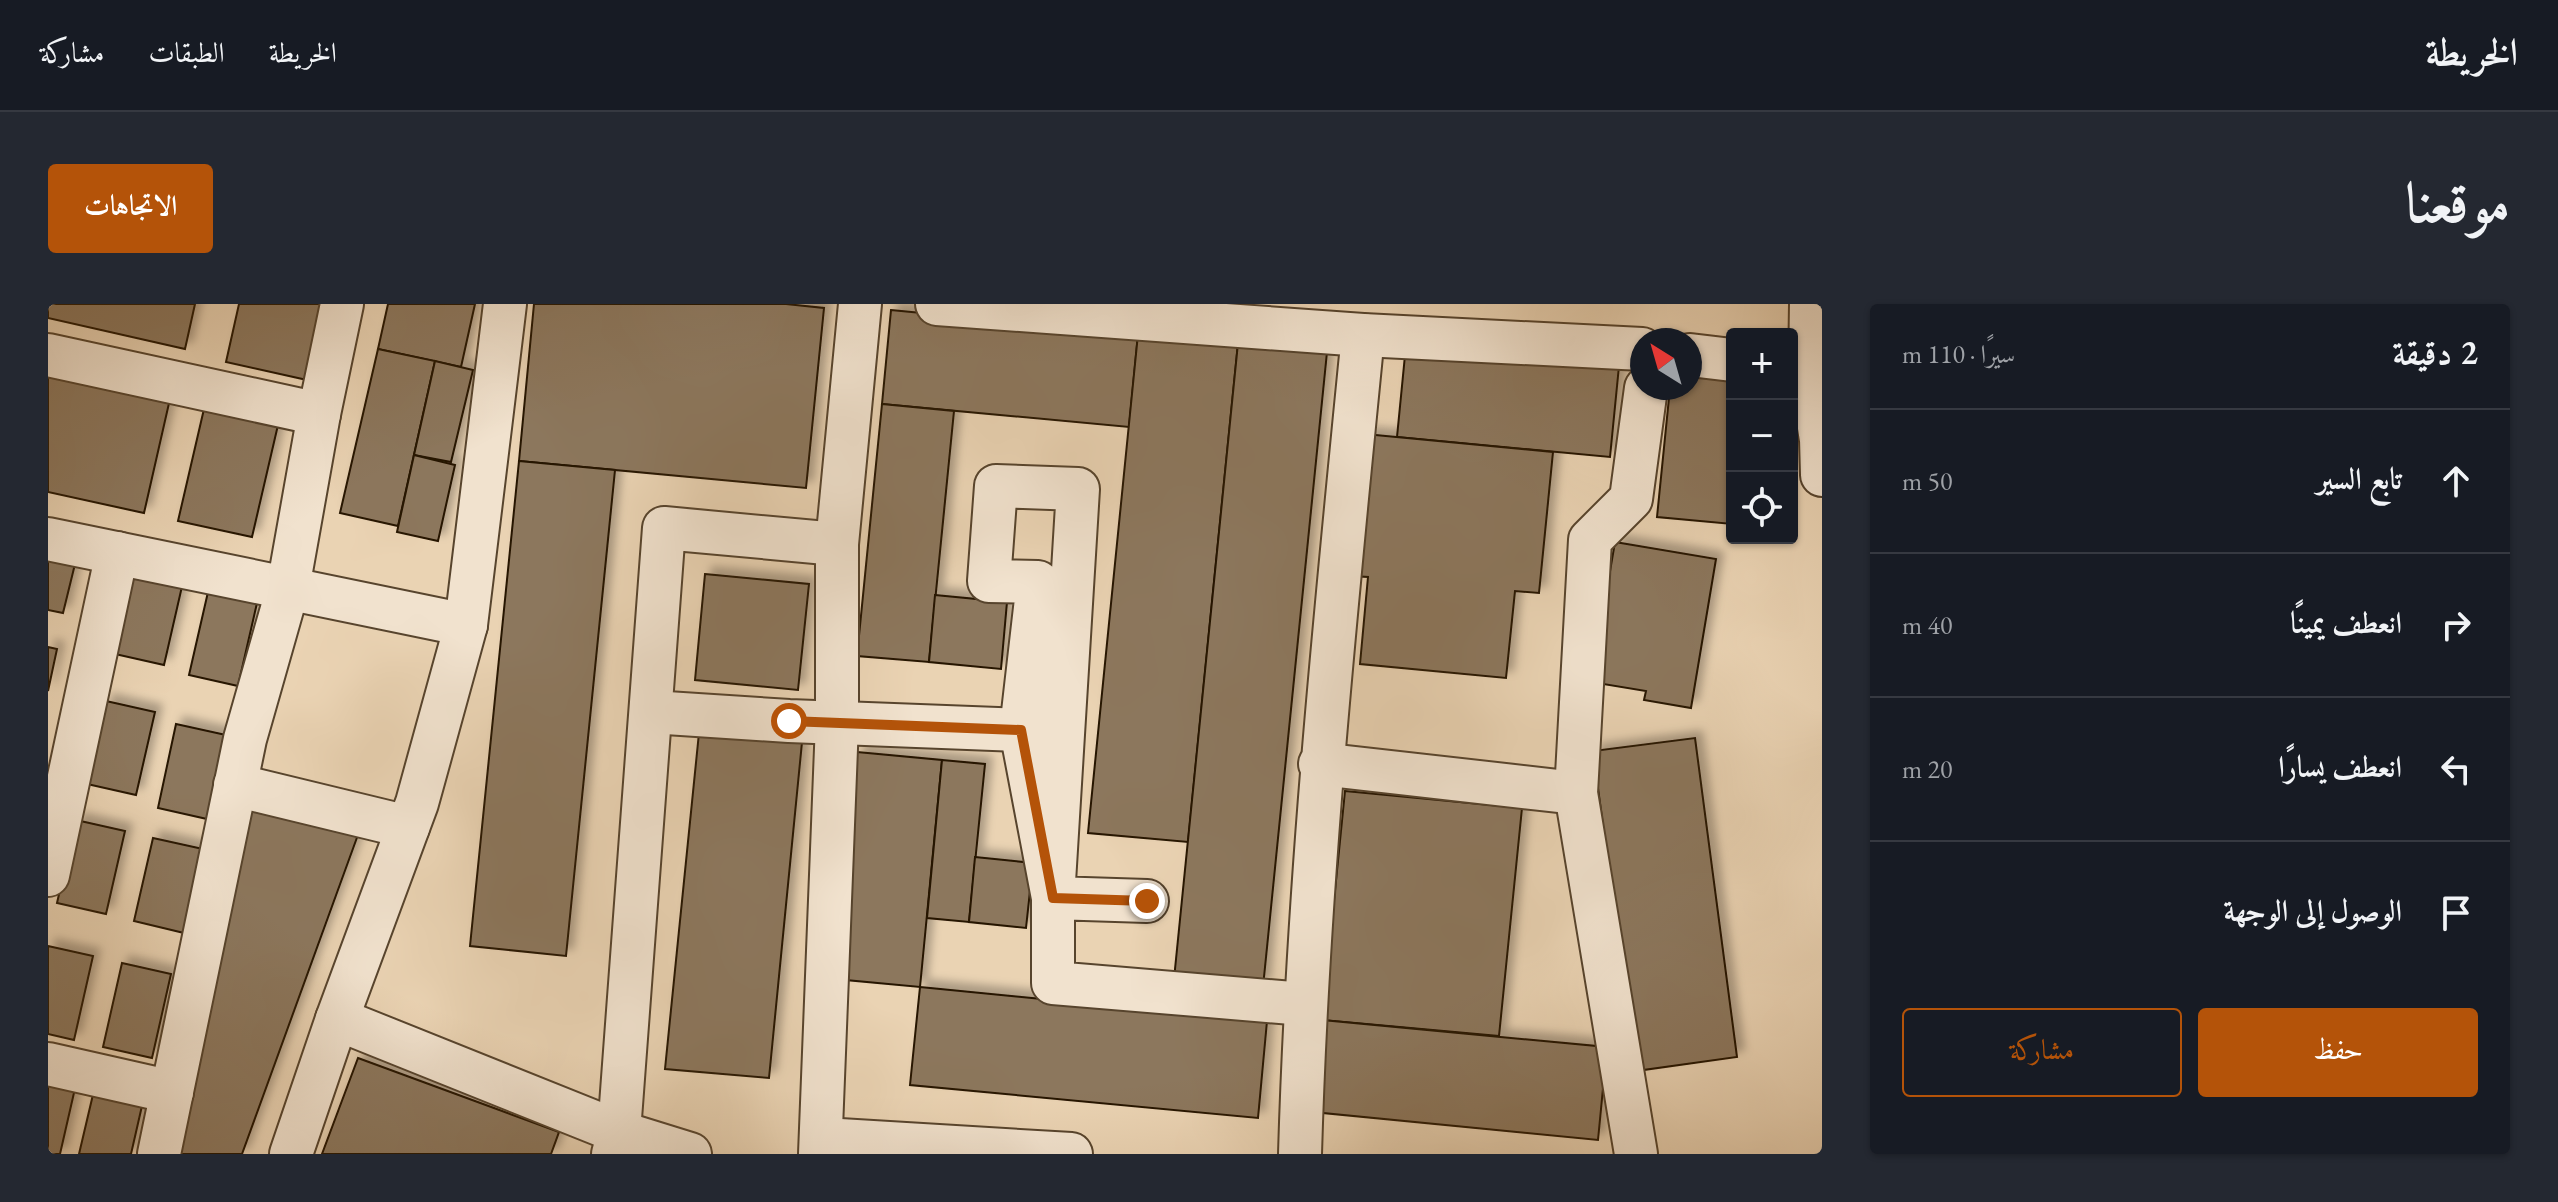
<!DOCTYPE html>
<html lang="ar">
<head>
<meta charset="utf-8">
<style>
	body { margin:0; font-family:"EB Garamond",Amiri,serif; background:#242831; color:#f1f3f6; direction:rtl }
	.controls { position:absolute; right:24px; top:24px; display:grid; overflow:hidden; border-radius:8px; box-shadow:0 2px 6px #0004 }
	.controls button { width:72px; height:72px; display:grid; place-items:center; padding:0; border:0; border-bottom:2px solid #363941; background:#171b24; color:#f1f3f6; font:40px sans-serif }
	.compass { position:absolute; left:1582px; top:24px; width:72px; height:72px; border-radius:50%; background:#171b24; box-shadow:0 2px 6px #0004; rotate:323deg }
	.stop { position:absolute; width:24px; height:24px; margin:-18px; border:6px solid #b45309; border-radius:50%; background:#fff }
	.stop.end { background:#b45309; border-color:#fff; box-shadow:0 2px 8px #0008 }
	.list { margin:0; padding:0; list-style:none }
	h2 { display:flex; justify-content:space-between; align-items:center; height:104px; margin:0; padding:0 32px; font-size:34px }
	h2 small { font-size:26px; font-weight:400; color:#9ea1a6 }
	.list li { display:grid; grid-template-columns:52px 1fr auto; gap:24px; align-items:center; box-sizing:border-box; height:144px; padding:0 32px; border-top:2px solid #363941 }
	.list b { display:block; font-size:30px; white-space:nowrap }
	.list em { font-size:26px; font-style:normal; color:#9ea1a6 }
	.actions { display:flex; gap:16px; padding:24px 32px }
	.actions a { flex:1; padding:18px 0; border:2px solid #b45309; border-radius:8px; text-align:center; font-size:28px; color:#b45309 }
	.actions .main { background:#b45309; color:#fff }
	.icon { flex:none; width:44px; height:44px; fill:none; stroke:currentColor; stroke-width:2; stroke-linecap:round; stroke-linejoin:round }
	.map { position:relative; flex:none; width:1774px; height:850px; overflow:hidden; direction:ltr; border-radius:8px }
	header { display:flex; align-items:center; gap:48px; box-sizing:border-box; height:112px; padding:0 40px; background:#171b24; border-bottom:2px solid #363941 }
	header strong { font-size:38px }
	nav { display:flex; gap:44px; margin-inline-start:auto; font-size:28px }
	.intro { display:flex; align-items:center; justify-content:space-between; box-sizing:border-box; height:192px; padding:0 48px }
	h1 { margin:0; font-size:56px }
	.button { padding:20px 36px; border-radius:8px; background:#b45309; color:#fff; font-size:28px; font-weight:700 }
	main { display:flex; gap:48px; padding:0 48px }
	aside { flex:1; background:#171b24; border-radius:8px; box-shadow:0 2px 6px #0004 }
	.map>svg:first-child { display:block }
	.building { fill:#8c775d; stroke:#261400; stroke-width:2; filter:url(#shadow) }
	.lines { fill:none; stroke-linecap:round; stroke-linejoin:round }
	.minor-casing { stroke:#57442d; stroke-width:46 }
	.minor { stroke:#f1e2ce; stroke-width:42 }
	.route { stroke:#b45309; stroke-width:10 }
</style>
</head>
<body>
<header>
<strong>الخريطة</strong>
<nav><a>الخريطة</a><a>الطبقات</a><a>مشاركة</a></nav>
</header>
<div class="intro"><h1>موقعنا</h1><a class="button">الاتجاهات</a></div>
<main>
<aside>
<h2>2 دقيقة<small>سيرًا · 110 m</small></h2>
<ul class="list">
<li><svg class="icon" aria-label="ahead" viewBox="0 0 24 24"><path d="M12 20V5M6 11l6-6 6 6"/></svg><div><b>تابع السير</b></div><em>50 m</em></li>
<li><svg class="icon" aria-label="right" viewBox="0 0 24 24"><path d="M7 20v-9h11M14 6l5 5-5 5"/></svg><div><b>انعطف يمينًا</b></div><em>40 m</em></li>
<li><svg class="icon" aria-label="left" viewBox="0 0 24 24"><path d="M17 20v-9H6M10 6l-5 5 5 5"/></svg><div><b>انعطف يسارًا</b></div><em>20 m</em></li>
<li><svg class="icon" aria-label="arrive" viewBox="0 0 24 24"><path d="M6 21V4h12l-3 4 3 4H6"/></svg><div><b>الوصول إلى الوجهة</b></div></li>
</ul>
<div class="actions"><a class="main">حفظ</a><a>مشاركة</a></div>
</aside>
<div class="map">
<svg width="1774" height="850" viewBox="0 0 1774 850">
	<defs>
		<filter id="shadow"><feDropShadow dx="7" dy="-7" stdDeviation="4" flood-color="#0004"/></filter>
	</defs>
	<rect width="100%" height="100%" fill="#ead3b3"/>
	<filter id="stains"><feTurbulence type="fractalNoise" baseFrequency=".0025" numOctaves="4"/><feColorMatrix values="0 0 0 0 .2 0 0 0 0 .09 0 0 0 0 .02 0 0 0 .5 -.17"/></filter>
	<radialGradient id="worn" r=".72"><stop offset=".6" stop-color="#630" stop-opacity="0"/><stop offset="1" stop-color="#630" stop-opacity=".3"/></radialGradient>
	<!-- building -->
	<g class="building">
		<path d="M0,0H147L137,45L0,14Z"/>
		<path d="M191,0H276L259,76L178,58Z"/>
		<path d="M340,0H427L413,63L330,45Z"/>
		<path d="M486,0H738L776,4L758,184L471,157Z"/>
		<path d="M843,6L1090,30L1081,123L834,100Z"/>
		<path d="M1090,30L1190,39L1140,538L1040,529Z"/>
		<path d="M1190,39L1279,48L1215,683L1126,675Z"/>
		<path d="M1358,41L1571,62L1562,153L1349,133Z"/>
		<path d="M330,45L387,57L350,222L292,209Z"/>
		<path d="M387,57L425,66L403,158L366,151Z"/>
		<path d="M0,58L124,86L96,209L0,188Z"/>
		<path d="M1642,65L1684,69V220L1609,213L1622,84H1642Z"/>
		<path d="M159,92L233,108L204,233L130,217Z"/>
		<path d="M834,100L906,107L881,358L809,352Z"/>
		<path d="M1317,130L1505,148L1491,289L1467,287L1458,374L1312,360L1320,273L1303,272Z"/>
		<path d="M366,151L407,161L390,237L349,228Z"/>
		<path d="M471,157L567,166L518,652L422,642Z"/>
		<path d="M1567,238L1668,255L1643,404L1596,396L1598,387L1543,378Z"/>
		<path d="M0,254L27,260L15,309L0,306Z"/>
		<path d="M86,267L135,278L116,361L67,350Z"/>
		<path d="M657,270L761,280L750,386L647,376Z"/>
		<path d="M160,288L209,299L190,382L141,371Z"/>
		<path d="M887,291L959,298L953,365L881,358Z"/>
		<path d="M0,343L9,345L0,387Z"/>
		<path d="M58,397L107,408L88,491L39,480Z"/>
		<path d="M652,419L755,428L721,774L617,765Z"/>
		<path d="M128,420L178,431L159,515L110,504Z"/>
		<path d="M1647,434L1689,753L1588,767L1545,447Z"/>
		<path d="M809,448L894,456L872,683L787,675Z"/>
		<path d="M894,456L937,460L921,618L879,614Z"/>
		<path d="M1297,487L1474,504L1451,732L1274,716Z"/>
		<path d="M201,495L311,528L194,850H126Z"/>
		<path d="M28,516L77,527L58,610L9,599Z"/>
		<path d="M105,534L155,545L136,629L86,617Z"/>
		<path d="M927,553L985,559L978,624L921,618Z"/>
		<path d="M0,642L45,652L26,736L0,730Z"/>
		<path d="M74,659L123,670L104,754L55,743Z"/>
		<path d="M872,683L1219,717L1210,814L862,781Z"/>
		<path d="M1274,716L1559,743L1550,836L1265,808Z"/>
		<path d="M310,754L511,828L503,850H274Z"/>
		<path d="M0,774L28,780L12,850H0Z"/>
		<path d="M47,782L96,793L83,850H31Z"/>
	</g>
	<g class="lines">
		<!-- minor casing -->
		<g class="minor-casing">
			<g id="minor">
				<path d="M889,0L1315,31L1594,45"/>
				<path d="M1763,0L1762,66L1773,136L1774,171"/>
				<path d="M0,51L271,110"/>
				<path d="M1642,51L1684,56"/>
				<path d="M0,235L418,321"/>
				<path d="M603,408L741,417L973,426"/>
				<path d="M1272,460L1528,489"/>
				<path d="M187,481L360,523"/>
				<path d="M0,571L69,249"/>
				<path d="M1099,597L1005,594L973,426L990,278L941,277L948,182L1030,185L1005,594V679L1256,700"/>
				<path d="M289,715L571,828L642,850"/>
				<path d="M0,760L124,788"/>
				<path d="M775,835L1023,850"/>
				<path d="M111,850L197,435L240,284L271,110L294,0"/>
				<path d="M243,850L289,715L369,499L418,321L457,0"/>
				<path d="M565,850L571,828L616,224L789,240"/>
				<path d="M772,850L789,419V240L812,0"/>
				<path d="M1252,850C1260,576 1288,304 1315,31"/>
				<path d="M1588,850L1528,489L1542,236L1583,195L1598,84"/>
			</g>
		</g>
		<!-- minor -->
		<use href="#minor" class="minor"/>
	</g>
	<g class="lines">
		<!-- route -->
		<path class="route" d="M741,417L973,426L1005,594L1099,597"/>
	</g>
	<rect width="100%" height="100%" filter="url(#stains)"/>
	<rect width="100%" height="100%" fill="url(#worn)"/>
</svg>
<div class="controls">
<button>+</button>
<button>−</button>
<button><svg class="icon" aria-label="locate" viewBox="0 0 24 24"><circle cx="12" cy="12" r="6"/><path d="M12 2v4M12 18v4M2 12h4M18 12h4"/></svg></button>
</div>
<svg class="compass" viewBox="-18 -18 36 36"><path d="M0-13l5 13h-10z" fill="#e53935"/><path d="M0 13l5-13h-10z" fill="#9ea1a6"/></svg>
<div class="stop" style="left:741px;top:417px"></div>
<div class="stop end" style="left:1099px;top:597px"></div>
</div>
</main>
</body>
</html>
